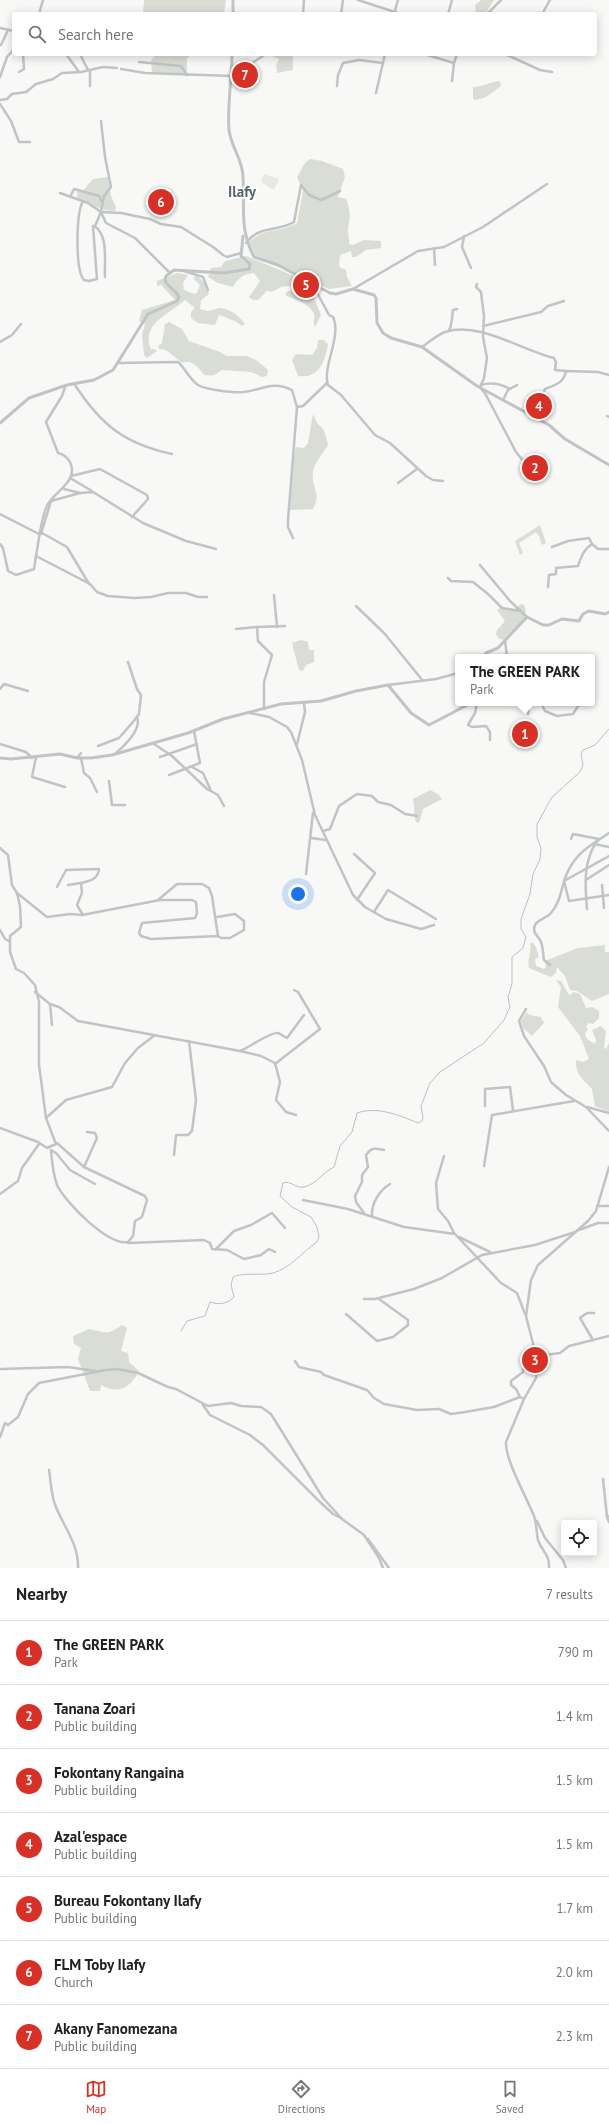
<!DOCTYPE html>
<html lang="en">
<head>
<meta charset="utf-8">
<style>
	body { margin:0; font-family:"PT Sans",sans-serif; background:#f2f2f2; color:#202124 }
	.controls { position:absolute; right:12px; bottom:12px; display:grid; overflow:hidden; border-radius:4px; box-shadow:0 2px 10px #0003 }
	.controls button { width:36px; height:36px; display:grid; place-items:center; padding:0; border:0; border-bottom:1px solid #e0e0e0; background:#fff; color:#202124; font:20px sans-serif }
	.you { position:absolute; left:298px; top:894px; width:14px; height:14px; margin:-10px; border:3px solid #fff; border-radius:50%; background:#1a73e8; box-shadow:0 0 0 6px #1a73e833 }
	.badge { display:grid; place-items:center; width:26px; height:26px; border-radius:50%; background:#d93025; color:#fff; font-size:13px; font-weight:700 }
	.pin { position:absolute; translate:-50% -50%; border:2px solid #fff; box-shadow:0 1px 4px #0006 }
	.popup { position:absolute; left:455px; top:654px; width:140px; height:52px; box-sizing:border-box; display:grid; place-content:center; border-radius:4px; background:#fff; filter:drop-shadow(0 1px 3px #0005); font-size:13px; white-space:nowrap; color:#757577 }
	.popup b { font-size:15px; color:#202124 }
	.popup::after { content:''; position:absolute; left:50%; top:100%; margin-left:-8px; border:8px solid transparent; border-top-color:#fff }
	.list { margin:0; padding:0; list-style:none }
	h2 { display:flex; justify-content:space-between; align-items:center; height:52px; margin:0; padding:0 16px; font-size:17px }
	h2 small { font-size:13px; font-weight:400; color:#757577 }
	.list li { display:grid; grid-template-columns:26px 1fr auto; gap:12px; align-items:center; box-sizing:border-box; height:64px; padding:0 16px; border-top:1px solid #e0e0e0 }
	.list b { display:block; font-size:15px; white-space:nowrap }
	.list p { margin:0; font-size:13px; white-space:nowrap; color:#757577 }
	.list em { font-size:13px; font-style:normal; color:#757577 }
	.icon { flex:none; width:22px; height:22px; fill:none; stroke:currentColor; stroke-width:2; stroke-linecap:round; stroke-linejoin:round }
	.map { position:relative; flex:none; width:609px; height:1568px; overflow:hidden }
	.search { position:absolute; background:#fff; box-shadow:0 2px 10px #0003; left:12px; right:12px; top:12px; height:44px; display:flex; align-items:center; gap:10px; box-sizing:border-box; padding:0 14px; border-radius:4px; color:#757577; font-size:15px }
	.sheet { height:500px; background:#fff }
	nav { display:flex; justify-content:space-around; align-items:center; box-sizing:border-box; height:56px; border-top:1px solid #e0e0e0; background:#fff; font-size:11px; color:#757577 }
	nav a { display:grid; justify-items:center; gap:2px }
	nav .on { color:#d93025 }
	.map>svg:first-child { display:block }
	.built { fill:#e6e8e6 }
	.green { fill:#d9ddd6 }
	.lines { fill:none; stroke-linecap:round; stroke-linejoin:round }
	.stream { stroke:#b7c3c6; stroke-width:1 }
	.minor { stroke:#c0c4c7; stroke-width:2.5 }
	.tertiary { stroke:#c0c4c7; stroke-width:3 }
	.labels { text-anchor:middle; stroke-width:4; stroke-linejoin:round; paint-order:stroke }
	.district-label { font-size:15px; font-weight:bold; fill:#58636a; stroke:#fff }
</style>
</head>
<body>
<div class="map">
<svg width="609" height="1568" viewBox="0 0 609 1568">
	<rect width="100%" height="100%" fill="#f8f8f6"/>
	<!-- built -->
	<path class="built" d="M264,174L279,179L274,190L261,182Z"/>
	<!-- green -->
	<g class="green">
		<path d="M144,0H226L224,14H143Z"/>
		<path d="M481,0H494L485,14H476L475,5Z"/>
		<path d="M157,54H193L187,58V75L152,73L151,60Z"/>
		<path d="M272,54H293V70L277,73L276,65L279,59L272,56Z"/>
		<path d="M500,81L501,86L486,97L476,100L473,99V87C483,87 490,82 500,81Z"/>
		<path d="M310,159L322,161L343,169L345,177L338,197L346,199C353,215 348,220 348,234C348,238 350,240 349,244L353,245L364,240L381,241V248L366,250L356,257H352L351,251L340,255L339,266L341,268L346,270L347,277L352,286L329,289L255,255L249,242C267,226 278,234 297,223L303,191L297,177L305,163Z"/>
		<path d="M108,177L111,196L116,207L115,211C101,211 90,203 77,198V191L82,192L93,179Z"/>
		<path d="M246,256L294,276L306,288L309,286L321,315L315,327C312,322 315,319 314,314C311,305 295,298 286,296V292L300,288L298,285L281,287L272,292L267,291L258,300H253L249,297L260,281L254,273C243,274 239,277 233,287L218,283L208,277L211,268L221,267L225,261Z"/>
		<path d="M177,273L188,275L183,283L184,290L194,294L197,293L200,285L193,278L197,276L205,283L209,294L201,300L200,309C213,314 211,308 221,308C231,309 240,317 245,324L242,326L235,321L219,315L215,325L198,323L191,318V312L195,308L185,300C170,314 140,324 151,349H155L157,351L147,358L144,355L142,334L145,324L139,321L142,310L175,300L161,285L157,286V281Z"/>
		<path d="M169,322L182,329L189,341L220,352L227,356H247L256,360L268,370L267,376L262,377L251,372L221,370C216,376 212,376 204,375C199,368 192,359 182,363L166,350L159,349L158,346L162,343L165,324Z"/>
		<path d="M318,340H324L328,344C325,362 319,379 298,376L292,360L296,354L312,355L317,348Z"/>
		<path d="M313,414L317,423L324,430L328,445C323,453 313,464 313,473C311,488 322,493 313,509L290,510L292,467L296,447L304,448L308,443Z"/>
		<path d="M540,525L546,543L542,545L539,536L536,532L519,543L523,553L520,555L515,541Z"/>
		<path d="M521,604L524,605C531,619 512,631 504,640L498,638L496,634L497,630L505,621L497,610L500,608L513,611Z"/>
		<path d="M301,640L308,642L309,650H314V662L306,665L303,671L299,670L292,643Z"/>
		<path d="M430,790L438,794L442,799L423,809L419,823L416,822C413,814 415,808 413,799Z"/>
		<path d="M532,942L536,947L539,957L535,959L536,966L544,969L546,968L545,961L578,948L605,945V952H609V994L592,1001L577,991L570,990L565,976L557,967L556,973L551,977L529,968C527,959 532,952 530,944Z"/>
		<path d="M556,980L561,981L569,995L574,992L580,994L586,1008L592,1007L599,1011V1018L593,1024L588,1023L586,1027L588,1029L585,1034L587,1039L595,1044L596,1040L592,1030L601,1026L606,1031L604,1048L606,1049L609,1043V1112L595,1106L592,1089C583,1079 575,1075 576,1060L583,1062L589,1059L580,1036L558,1007L561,987Z"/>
		<path d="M527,1012L529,1015L541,1017L544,1023L532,1036L523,1028L521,1021Z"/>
		<path d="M122,1325L127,1328L121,1351L128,1353L129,1362L139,1371C130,1388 118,1395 101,1385L100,1391H90L78,1359L81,1348L74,1344L73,1336L89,1329C106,1332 106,1336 122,1325Z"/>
	</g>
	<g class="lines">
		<!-- stream -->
		<path class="stream" d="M181,1331L187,1321L205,1316L210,1302C220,1305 227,1304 234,1297L231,1285L233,1277C242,1272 261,1276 273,1273C291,1268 302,1252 317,1242L319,1237L317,1227L311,1217L292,1207L280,1196L283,1183C291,1180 296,1189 304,1187C317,1184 323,1172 334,1167L340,1146L352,1132L357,1113C377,1106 399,1115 418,1123L422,1121L423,1117L421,1106L430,1083L440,1072L484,1043L504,1020L510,1007L508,997L512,984V957L523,948L526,937L521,929V919L530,894L533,874L540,859L541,848L537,837V824L552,797L580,772L583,765L581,754L583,750L595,745L609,729"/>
		<!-- minor -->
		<g class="minor">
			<path d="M358,0L401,14"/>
			<path d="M39,14L43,0"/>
			<path d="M303,14L304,0"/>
			<path d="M341,14L343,0"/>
			<path d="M394,14L398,0"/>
			<path d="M448,14L452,0"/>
			<path d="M487,14L501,0"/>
			<path d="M542,14L550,0"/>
			<path d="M0,28L14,31"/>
			<path d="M1,45L8,30"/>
			<path d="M66,54L79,72"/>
			<path d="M80,54L88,70"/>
			<path d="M424,54L454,63"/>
			<path d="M505,54L540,70L552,72"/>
			<path d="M139,62L181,66L187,75"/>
			<path d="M121,69L145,73L232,76L266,54"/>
			<path d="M90,70V86"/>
			<path d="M19,72L24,69L23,54"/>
			<path d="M0,77L7,57L14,49"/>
			<path d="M452,81L454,63L457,54"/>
			<path d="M337,86L338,75L343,63L359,60L383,63"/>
			<path d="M376,93L385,54"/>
			<path d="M0,100L7,99L12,94L26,92L36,84L53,79L62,73L81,72L103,67L117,68"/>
			<path d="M0,104L11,121L19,142H30"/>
			<path d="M60,193L88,203L101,212L106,223L135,238L170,273"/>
			<path d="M70,197L74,189L99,196L102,202"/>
			<path d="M83,201C76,213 75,270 84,280L89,281L97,279L93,226"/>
			<path d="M101,212L121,213L150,219L161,224L181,227L213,247L223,255L227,257L241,253"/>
			<path d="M94,226C109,235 104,261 105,277"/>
			<path d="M95,226L101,212L104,196L111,187L105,157L101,121"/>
			<path d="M464,236L462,247L471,268"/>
			<path d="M246,243C259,225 278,232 294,222L301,185L309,195L321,200L340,191"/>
			<path d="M434,248L435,265"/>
			<path d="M184,271L203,277L208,290"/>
			<path d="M477,284L476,287L481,292L484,317L483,337L487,358L484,378L480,387L486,395L516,452L538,479"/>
			<path d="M313,285L329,315L333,317C342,337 322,366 328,385L341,395L375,435L390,443L426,476L433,480L443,481"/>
			<path d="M353,289L418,251L444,247L483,227L547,184"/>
			<path d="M483,326L541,312L548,306L564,301"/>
			<path d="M449,330C452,326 452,316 453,310L457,309"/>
			<path d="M0,342L12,335L21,324"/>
			<path d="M422,347C429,342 437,335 445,332C479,321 521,350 554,358L556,362L555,370L566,371"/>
			<path d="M118,363L178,362C186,369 189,379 198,385C207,390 234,393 244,392C262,390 273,380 292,390L297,407L288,520V527L293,538"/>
			<path d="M75,385C101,425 125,444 172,454"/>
			<path d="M481,385C491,382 501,384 510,389"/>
			<path d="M65,387L62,396L46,422L58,453C63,454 67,457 70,462C80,483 51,492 46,508C40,524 39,540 36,556L90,584L97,592L108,596L134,598L151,597L168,593H186L198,597H207"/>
			<path d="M503,400L508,390L517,385"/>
			<path d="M297,407L303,406L327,383"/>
			<path d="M607,416L609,417"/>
			<path d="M533,417L545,389C555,385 564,383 566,371L598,372L609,375"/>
			<path d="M71,476L100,469L147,495L148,499L132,517"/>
			<path d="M70,478L92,491"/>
			<path d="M398,483L417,469"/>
			<path d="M64,489L80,493L93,492L143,523L186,541L216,549"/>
			<path d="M0,514L39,534"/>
			<path d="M42,533L67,547L89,584"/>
			<path d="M41,534L51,501L80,493"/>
			<path d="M0,544L3,548L8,571L16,575L34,569L36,556"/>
			<path d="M552,547L568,541L589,538L592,544L598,549H609"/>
			<path d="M480,565L510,601L527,617"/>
			<path d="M448,578L451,581L473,582L488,594L502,608L521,611"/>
			<path d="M548,587L549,575L556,574V568L578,566C581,557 584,549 592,544"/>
			<path d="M274,595L277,627"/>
			<path d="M356,606L385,634L423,681"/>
			<path d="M257,627L285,626"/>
			<path d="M236,629L257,627L258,641L272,655L264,682V709"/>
			<path d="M505,640L507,657"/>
			<path d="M547,657H549"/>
			<path d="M388,685L436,679L458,673"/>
			<path d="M0,689L4,684L28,691"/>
			<path d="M592,698L593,699"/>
			<path d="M477,703L475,713L468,725L472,727L486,726L490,732V740"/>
			<path d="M541,703L545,711L557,716L573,714L580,703"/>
			<path d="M250,713L269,717L287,727L291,732L302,760L315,815L353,895L365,907L386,919L421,929L434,925"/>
			<path d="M528,714L530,703"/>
			<path d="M0,744L26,752L32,758"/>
			<path d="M154,744L172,756L207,789L218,795L224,806"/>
			<path d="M297,744L305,712L304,703"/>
			<path d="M98,746L119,738L133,722L139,714L141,695L137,689L128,662"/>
			<path d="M116,753C124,746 142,729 137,717"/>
			<path d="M36,757L32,777L65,787"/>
			<path d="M160,757L197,744"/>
			<path d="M77,758L81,753"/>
			<path d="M81,758L84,773L90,778L97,792"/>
			<path d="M192,767L203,773L211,791"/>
			<path d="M169,775L200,763L194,731"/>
			<path d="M109,781L112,805H125"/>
			<path d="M323,831L330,829L339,806L357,794L372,796L378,802L391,805L405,814L417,816"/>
			<path d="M311,838L326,840"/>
			<path d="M571,839L573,834L599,839"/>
			<path d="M594,844L609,847"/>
			<path d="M0,848L8,855L12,885L17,893L20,906L21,927L10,936V952L16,969L24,973L35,985L39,1002V1065L42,1087L46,1118L56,1144L47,1148L38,1142L0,1128"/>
			<path d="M354,854L375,873L357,900"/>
			<path d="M609,856L564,881L569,901L609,895"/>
			<path d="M306,874L313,813"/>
			<path d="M586,880L609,865"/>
			<path d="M68,885L81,883L82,893L77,905L83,915"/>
			<path d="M602,885L604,908"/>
			<path d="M57,887L66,870L99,869C98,880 89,881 81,883"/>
			<path d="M17,893L47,917L70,914L82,915L160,900H192L196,902L197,913L195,918L142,923L139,933L141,936L151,939L218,936L221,938H230L244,930V921L235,914L217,917"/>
			<path d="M158,900L177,884H202L209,888L212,896L218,936"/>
			<path d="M587,909C585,886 583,861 597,841"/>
			<path d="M374,912L388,890L436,919"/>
			<path d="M0,930L5,939L9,941"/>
			<path d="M550,965L544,960C543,954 543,947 541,942C539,936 534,935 534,929C534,920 546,919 551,913C559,904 561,892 564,881C573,854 587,848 609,833"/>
			<path d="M35,992L50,1004L59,1007L78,1021L240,1051C248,1048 272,1031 278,1033C281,1034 284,1037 287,1038L304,1015"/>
			<path d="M50,1004L52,1025"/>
			<path d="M526,1009L519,1021L524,1036L544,1066L551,1082L566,1095L586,1107L609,1131"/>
			<path d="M240,1051L261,1056L275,1063L280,1082L276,1100L286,1112L296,1115"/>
			<path d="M275,1064L320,1029L298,992L294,990"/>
			<path d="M485,1106V1089L510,1087L513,1110"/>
			<path d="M587,1107L609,1113"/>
			<path d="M46,1118L66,1100L112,1087L125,1063L138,1048L155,1035"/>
			<path d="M57,1143L84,1167L97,1138L95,1133L87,1132"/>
			<path d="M51,1150L56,1153L70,1170L95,1184"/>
			<path d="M51,1151C52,1162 53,1174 57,1185C65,1202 108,1246 128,1242L133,1236L135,1221L142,1217L147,1200L145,1196L84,1167"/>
			<path d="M174,1155L176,1135H188L192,1131L196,1100L189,1041"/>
			<path d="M444,1156L436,1183L438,1209L448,1221L454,1233"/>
			<path d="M484,1166L492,1115L574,1101"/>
			<path d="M0,1194L18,1181L22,1168L39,1144"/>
			<path d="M303,1200L348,1209L404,1227L455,1234L501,1283L517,1293L525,1314"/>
			<path d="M597,1206H609"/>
			<path d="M364,1213L356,1202L355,1196L362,1182V1175L368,1167L366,1155C372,1147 375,1148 384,1150"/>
			<path d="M372,1216C371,1203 380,1190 390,1184"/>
			<path d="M579,1230L598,1223H609"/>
			<path d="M459,1237L490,1252"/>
			<path d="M128,1243L204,1240L210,1243L212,1249L227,1250L244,1259L261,1255L269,1249L275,1252"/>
			<path d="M216,1249L234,1231L251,1225L272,1213L285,1228"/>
			<path d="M364,1299H375L414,1289L442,1278L482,1255L535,1245L575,1232"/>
			<path d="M346,1314L377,1341L393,1337L408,1325V1320L379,1299"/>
			<path d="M593,1340L580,1318L587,1313H594"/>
			<path d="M537,1356L560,1353L569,1346L609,1336"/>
			<path d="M295,1361L299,1367L321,1372L324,1375L367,1390L374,1398L384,1404L417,1410L439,1409L451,1414L465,1412L494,1407L520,1397L524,1399"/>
			<path d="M0,1369L68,1367L95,1371"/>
			<path d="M520,1397L516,1389L511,1385V1381L523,1372L525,1352L535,1350"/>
			<path d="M203,1405L210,1415L250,1435L263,1445L320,1502L333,1514L341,1518"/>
			<path d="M0,1437L5,1423L8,1425L18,1417L28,1394L39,1383L106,1370L117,1369L138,1373L168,1387L176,1389L208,1406L231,1403L241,1406L261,1407L271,1414L323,1498L342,1519L364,1535L379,1558L383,1568"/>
			<path d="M49,1470C51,1481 51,1497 56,1507C64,1527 79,1545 78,1568"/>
			<path d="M603,1479L607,1517L609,1516"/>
			<path d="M607,1517L609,1522"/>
			<path d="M537,1521L545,1538L563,1560L566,1568"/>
			<path d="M368,1539L389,1568"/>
			<path d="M549,1568C550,1554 542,1552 538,1540C536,1532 537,1524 534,1516C527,1498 505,1460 506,1442L524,1399L536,1378L538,1363L526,1316L531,1280L538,1265L588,1221L596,1211L609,1167"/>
		</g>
		<!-- tertiary -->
		<g class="tertiary">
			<path d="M233,0V14"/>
			<path d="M232,54C232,79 227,106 229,130C231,147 243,160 243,177C245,208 239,228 254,257L278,265L330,293L336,294L353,289L374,295L376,298L377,323L383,333L391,338L422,347L477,386L549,425L565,439L609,465"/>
			<path d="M0,423L29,398L67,385L94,380L113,370L148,314L177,301L179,297C176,290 168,288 165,280L166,276L174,270L224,273L249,269L250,264L241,256L243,236"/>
			<path d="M484,657L486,653L498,648L527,617L543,625H549L562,619L579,621L583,614L589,611L605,614L609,612"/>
			<path d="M0,758L11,759L60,754L77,758H91L112,755L188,733L223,719L281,704L321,701L356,691L388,685L411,713L429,725L471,703"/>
		</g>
	</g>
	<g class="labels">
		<!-- district labels -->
		<g class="district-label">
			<text x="242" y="197">Ilafy</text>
		</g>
	</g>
</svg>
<div class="controls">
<button><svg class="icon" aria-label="locate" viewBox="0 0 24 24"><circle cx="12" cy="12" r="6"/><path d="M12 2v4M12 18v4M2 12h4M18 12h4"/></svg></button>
</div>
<div class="you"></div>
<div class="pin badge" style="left:525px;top:734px">1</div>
<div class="popup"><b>The GREEN PARK</b>Park</div>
<div class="pin badge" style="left:535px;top:468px">2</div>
<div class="pin badge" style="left:535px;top:1360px">3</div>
<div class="pin badge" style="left:539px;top:406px">4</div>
<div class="pin badge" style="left:306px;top:285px">5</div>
<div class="pin badge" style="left:161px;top:202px">6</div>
<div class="pin badge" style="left:245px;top:75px">7</div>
<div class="search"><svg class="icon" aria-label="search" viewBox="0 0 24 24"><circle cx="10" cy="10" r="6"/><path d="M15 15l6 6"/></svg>Search here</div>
</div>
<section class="sheet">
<h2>Nearby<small>7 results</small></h2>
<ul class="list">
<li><span class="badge">1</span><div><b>The GREEN PARK</b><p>Park</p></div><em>790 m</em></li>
<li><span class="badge">2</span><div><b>Tanana Zoari</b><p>Public building</p></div><em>1.4 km</em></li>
<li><span class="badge">3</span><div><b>Fokontany Rangaina</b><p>Public building</p></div><em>1.5 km</em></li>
<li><span class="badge">4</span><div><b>Azal'espace</b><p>Public building</p></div><em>1.5 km</em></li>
<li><span class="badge">5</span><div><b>Bureau Fokontany Ilafy</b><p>Public building</p></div><em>1.7 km</em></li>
<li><span class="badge">6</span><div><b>FLM Toby Ilafy</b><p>Church</p></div><em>2.0 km</em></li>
<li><span class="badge">7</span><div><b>Akany Fanomezana</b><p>Public building</p></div><em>2.3 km</em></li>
</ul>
</section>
<nav>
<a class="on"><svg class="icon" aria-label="map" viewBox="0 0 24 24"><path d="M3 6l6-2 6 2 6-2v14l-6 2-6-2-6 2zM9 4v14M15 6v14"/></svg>Map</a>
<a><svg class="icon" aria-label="directions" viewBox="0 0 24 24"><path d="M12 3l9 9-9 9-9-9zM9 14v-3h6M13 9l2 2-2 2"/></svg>Directions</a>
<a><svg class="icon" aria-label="saved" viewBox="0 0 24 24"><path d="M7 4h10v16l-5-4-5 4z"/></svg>Saved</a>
</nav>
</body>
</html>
